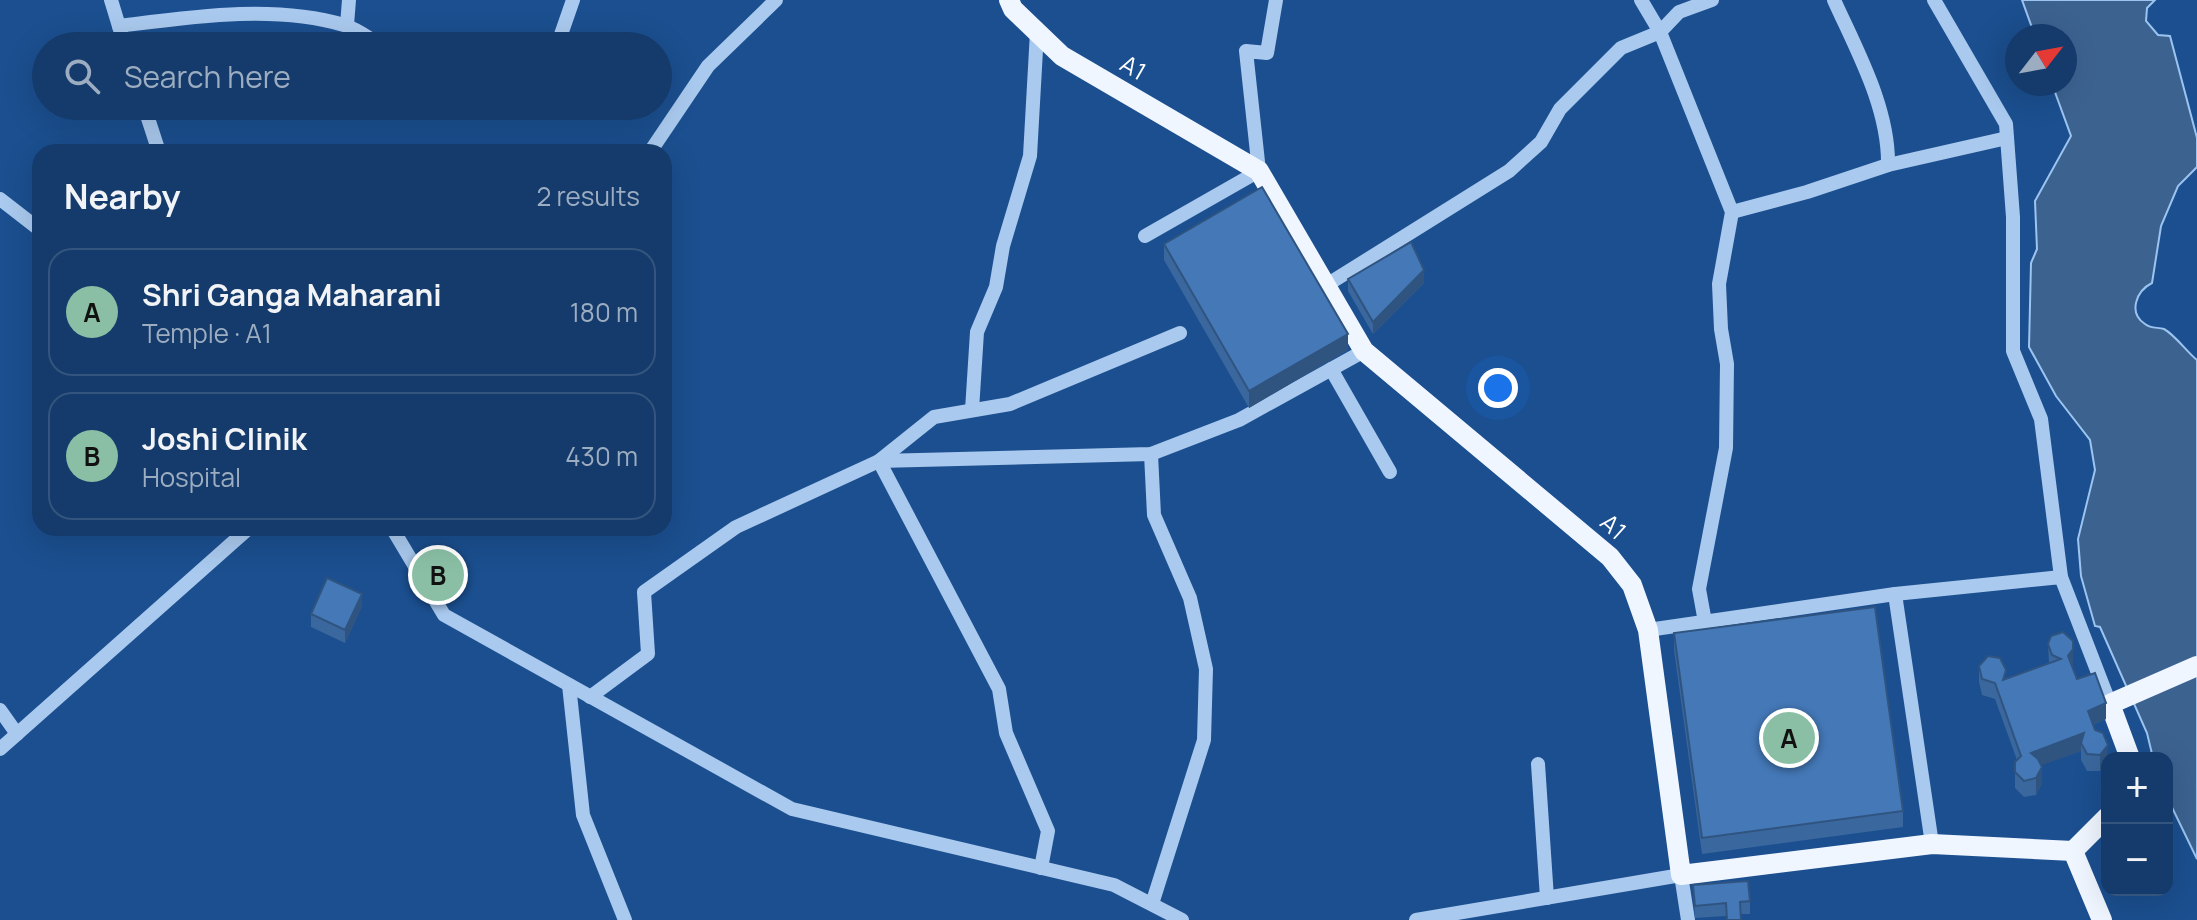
<!DOCTYPE html>
<html lang="en">
<head>
<meta charset="utf-8">
<style>
	body { margin:0; font-family:Manrope,sans-serif; background:#214673; color:#f1f3f6 }
	.controls { position:absolute; right:24px; bottom:24px; display:grid; overflow:hidden; border-radius:16px; box-shadow:0 8px 32px #0002 }
	.controls button { width:72px; height:72px; display:grid; place-items:center; padding:0; border:0; border-bottom:2px solid #33557e; background:#143b6b; color:#f1f3f6; font:40px sans-serif }
	.compass { position:absolute; left:2005px; top:24px; width:72px; height:72px; border-radius:50%; background:#143b6b; box-shadow:0 8px 32px #0002; rotate:59deg }
	.you { position:absolute; left:1498px; top:388px; width:28px; height:28px; margin:-20px; border:6px solid #fff; border-radius:50%; background:#1a73e8; box-shadow:0 0 0 12px #1a73e833 }
	.badge { display:grid; place-items:center; width:52px; height:52px; border-radius:50%; background:#8abfa5; color:#111; font-size:26px; font-weight:700 }
	.pin { position:absolute; translate:-50% -50%; border:4px solid #fff; box-shadow:0 2px 8px #0006 }
	.list { margin:0; padding:0; list-style:none }
	h2 { display:flex; justify-content:space-between; align-items:center; height:104px; margin:0; padding:0 32px; font-size:34px }
	h2 small { font-size:26px; font-weight:400; color:#9dadc1 }
	.list li { display:grid; grid-template-columns:52px 1fr auto; gap:24px; align-items:center; box-sizing:border-box; height:128px; margin:0 16px 16px; padding:0 16px; border:2px solid #33557e; border-radius:24px }
	.list b { display:block; font-size:30px; white-space:nowrap }
	.list p { margin:0; font-size:26px; white-space:nowrap; color:#9dadc1 }
	.list em { font-size:26px; font-style:normal; color:#9dadc1 }
	.icon { flex:none; width:44px; height:44px; fill:none; stroke:currentColor; stroke-width:2; stroke-linecap:round; stroke-linejoin:round }
	.map { position:relative; flex:none; width:2197px; height:920px; overflow:hidden }
	.search { position:absolute; background:#143b6b; box-shadow:0 8px 32px #0002; left:32px; top:32px; width:640px; height:88px; display:flex; align-items:center; gap:20px; box-sizing:border-box; padding:0 28px; border-radius:44px; color:#9dadc1; font-size:30px }
	.panel { position:absolute; background:#143b6b; box-shadow:0 8px 32px #0002; left:32px; top:144px; width:640px; height:392px; border-radius:24px }
	.map>svg:first-child { display:block }
	.water { fill:#3c6290; stroke:#9cc4f0; stroke-width:2 }
	.lines { fill:none; stroke-linecap:round; stroke-linejoin:round }
	.minor { stroke:#a9c9ee; stroke-width:14 }
	.major { stroke:#f0f6ff; stroke-width:20 }
	.wall { fill:#3a679d }
	.shaded-wall { fill:#305480 }
	.building { fill:#4478b7; stroke:#305480; stroke-width:2 }
	.labels { text-anchor:middle; stroke-width:6; stroke-linejoin:round; paint-order:stroke }
	.street-label { font-size:24px; fill:#fff; stroke:#1b4f8f }
</style>
</head>
<body>
<div class="map">
<svg width="2197" height="920" viewBox="0 0 2197 920">
	<rect width="100%" height="100%" fill="#1b4f8f"/>
	<!-- water -->
	<path class="water" d="M2022,0H2155L2147,8L2146,21L2158,35L2170,36L2197,138V167L2178,186L2161,226L2152,283C2136,291 2128,313 2145,324C2151,329 2158,327 2164,329C2175,335 2187,352 2197,360V859L2167,797V758H2153L2147,733L2100,627L2095,626L2081,576L2078,539L2095,470L2090,440L2056,396L2029,347L2031,263L2037,249L2035,201L2071,136L2052,84H2065V36H2035Z"/>
	<g class="lines">
		<!-- minor -->
		<g class="minor">
			<path d="M111,0L125,46"/>
			<path d="M1641,0L1660,32L1732,212L1719,284L1721,329L1727,364L1726,448L1699,589L1705,622"/>
			<path d="M1834,0C1857,51 1889,108 1888,165"/>
			<path d="M1934,0L2006,124L2013,217V351L2041,419L2061,577"/>
			<path d="M347,25L349,0"/>
			<path d="M119,26C190,17 274,4 344,25C357,29 370,39 382,46"/>
			<path d="M557,46L573,0"/>
			<path d="M144,106L159,152"/>
			<path d="M650,152L708,66L776,0"/>
			<path d="M0,199L40,230"/>
			<path d="M1732,212L1807,192L1888,165L2007,138"/>
			<path d="M1145,236L1259,171L1246,51L1267,53L1276,0"/>
			<path d="M1325,286L1509,171L1541,142L1560,109L1621,48L1660,32L1679,12L1712,0"/>
			<path d="M1331,369L1390,472"/>
			<path d="M972,410L977,332L996,287L1003,246L1030,156L1037,32"/>
			<path d="M1151,454L1154,515L1190,598L1206,669L1204,740L1152,904"/>
			<path d="M392,528L444,615L792,809L1114,885L1182,920"/>
			<path d="M1895,594L1932,844"/>
			<path d="M1648,630L1895,594L2061,577L2110,704"/>
			<path d="M569,685L583,815L625,920"/>
			<path d="M590,697L648,654L644,592L736,527L879,461L1151,454L1239,420L1364,351"/>
			<path d="M0,710L17,734"/>
			<path d="M0,749L249,528"/>
			<path d="M1538,764L1547,898"/>
			<path d="M1041,868L1048,831L1006,733L999,689L879,461L934,417L1010,404L1180,333"/>
			<path d="M1416,920L1681,875L1688,920"/>
		</g>
		<!-- major -->
		<g class="major">
			<path d="M1009,0L1013,9L1062,56L1259,171L1364,351L1610,557L1632,585L1648,630L1681,875L1932,844L2073,851L2102,920"/>
			<path d="M2130,758L2110,704L2197,666"/>
			<path d="M2073,851L2107,817"/>
		</g>
	</g>
	<!-- wall -->
	<g class="wall">
		<path d="M1164,244L1348,350L1249,408L1164,260Z"/>
		<path d="M1348,279L1424,283L1373,334L1348,291Z"/>
		<path d="M428,552L450,553L449,584L426,583Z"/>
		<path d="M362,606L345,643L311,627V614Z"/>
		<path d="M1674,633L1903,811V827L1702,854L1674,650Z"/>
		<path d="M2048,644L2073,666L2072,667L2077,679L2106,719L2093,725L2108,758L2100,771H2087L2081,760V751L2041,765L2042,783L2036,795L2024,797L2015,788V762L2017,760L1995,699L1982,695L1979,682V666L2006,678L2049,663Z"/>
		<path d="M1693,885L1750,901V914H1741V920H1726V916L1695,918Z"/>
	</g>
	<!-- shaded-wall -->
	<g class="shaded-wall">
		<path d="M1424,270V283L1373,334V322Z"/>
		<path d="M1348,334V350L1249,408V391Z"/>
		<path d="M362,594V606L345,643V630Z"/>
		<path d="M2073,649V666L2068,672V656Z"/>
		<path d="M2106,703V719L2088,727V711Z"/>
		<path d="M2084,733L2081,743V751L2031,769V753Z"/>
		<path d="M2108,745L2107,762L2100,771V755Z"/>
		<path d="M2042,767V783L2036,795V778Z"/>
	</g>
	<!-- building -->
	<g class="building">
		<path d="M1262,187L1348,334L1249,391L1164,244Z"/>
		<path d="M1411,242L1424,270L1373,322L1348,279Z"/>
		<path d="M428,552L450,553L449,576L426,574Z"/>
		<path d="M327,578L362,594L345,630L311,614Z"/>
		<path d="M1875,607L1903,811L1702,838L1674,633Z"/>
		<path d="M2063,632L2073,641V649L2068,656L2077,679L2095,673L2106,703L2088,711L2095,730L2103,733L2108,745L2100,755L2087,754L2081,743L2084,733L2031,753L2038,759L2042,767L2036,778L2024,781L2015,772V762L2021,756L1995,683L1982,679L1979,666L1988,656L2000,658L2006,670L2003,680L2061,659L2052,655L2048,644L2051,636Z"/>
		<path d="M1748,881L1750,901L1740,902L1741,920H1727L1726,903L1695,906L1693,885Z"/>
	</g>
	<g class="labels">
		<!-- street labels -->
		<g class="street-label">
			<text transform="translate(1133 68) rotate(30)" y="8">A1</text>
			<text transform="translate(1613 527) rotate(42)" y="8">A1</text>
		</g>
	</g>
</svg>
<div class="controls">
<button>+</button>
<button>−</button>
</div>
<svg class="compass" viewBox="-18 -18 36 36"><path d="M0-13l5 13h-10z" fill="#e53935"/><path d="M0 13l5-13h-10z" fill="#9dadc1"/></svg>
<div class="you"></div>
<div class="pin badge" style="left:1789px;top:738px">A</div>
<div class="pin badge" style="left:438px;top:575px">B</div>
<div class="search"><svg class="icon" aria-label="search" viewBox="0 0 24 24"><circle cx="10" cy="10" r="6"/><path d="M15 15l6 6"/></svg>Search here</div>
<section class="panel">
<h2>Nearby<small>2 results</small></h2>
<ul class="list">
<li><span class="badge">A</span><div><b>Shri Ganga Maharani</b><p>Temple · A1</p></div><em>180 m</em></li>
<li><span class="badge">B</span><div><b>Joshi Clinik</b><p>Hospital</p></div><em>430 m</em></li>
</ul>
</section>
</div>
</body>
</html>
